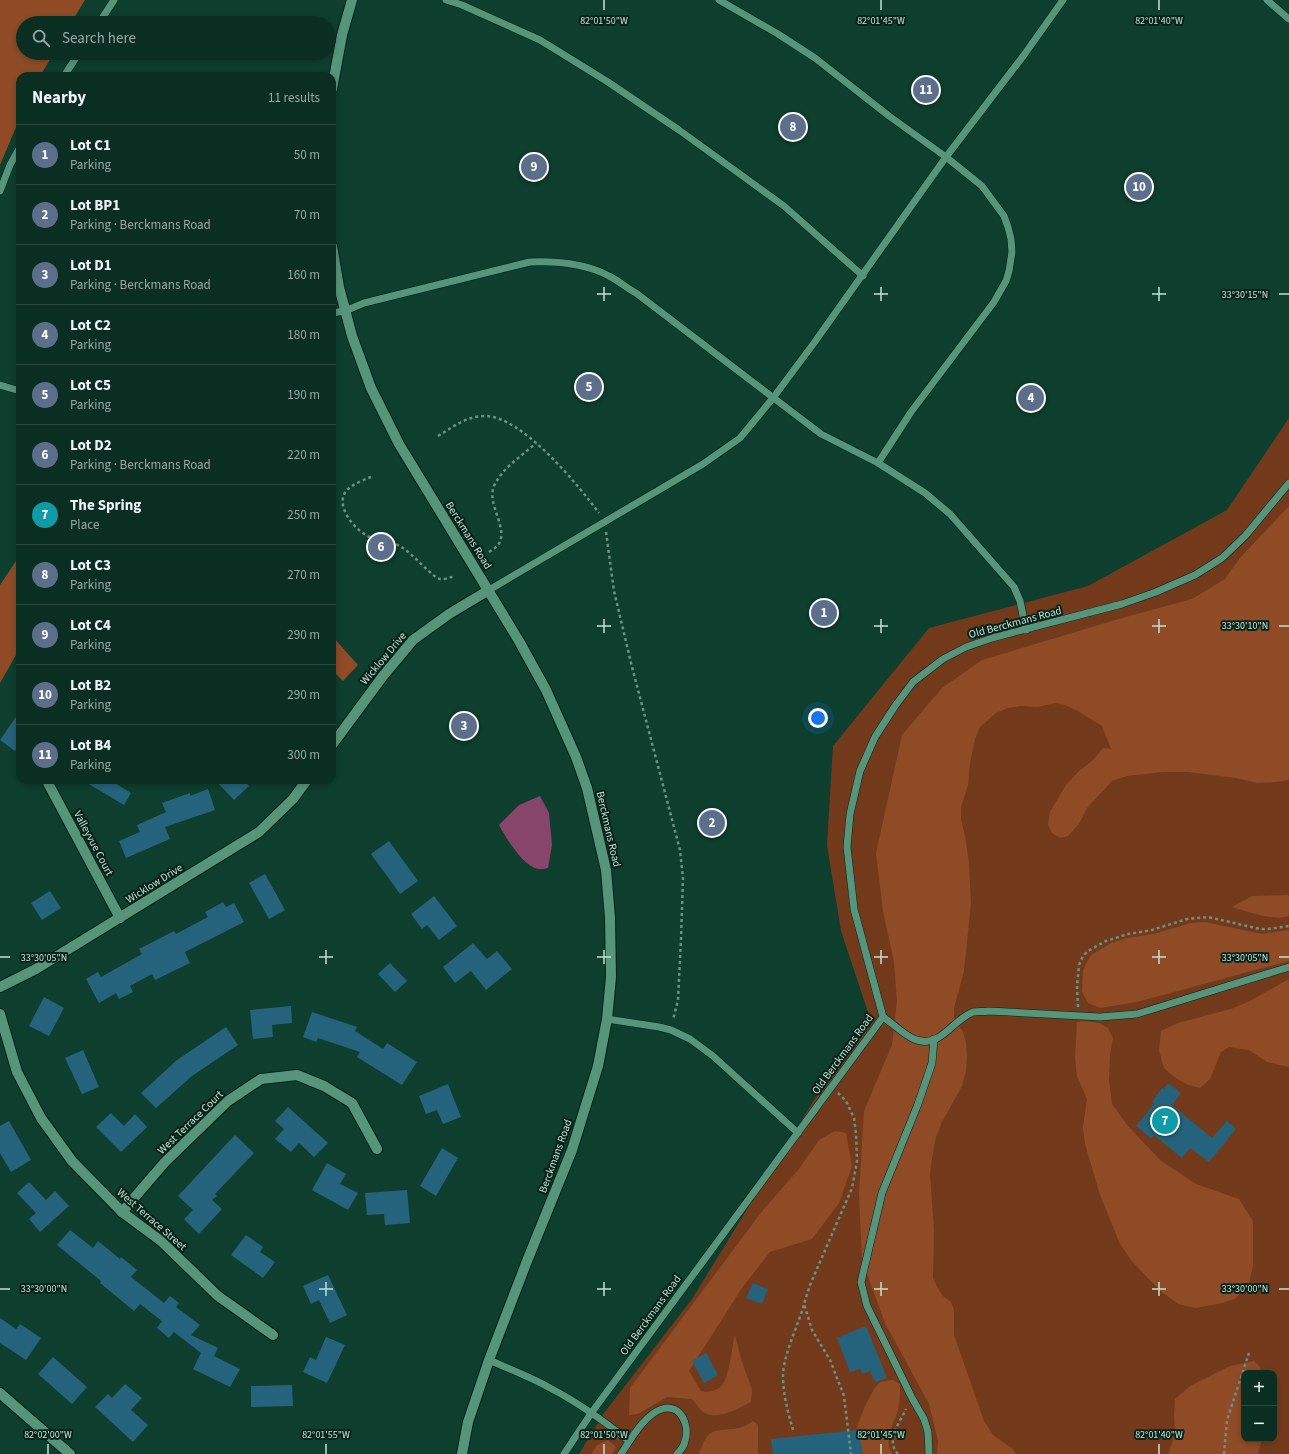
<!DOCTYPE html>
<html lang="en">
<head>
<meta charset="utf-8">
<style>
	body { margin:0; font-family:"Source Sans 3",sans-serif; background:#13362a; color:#f1f3f6 }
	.controls { position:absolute; right:12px; bottom:12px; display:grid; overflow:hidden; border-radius:8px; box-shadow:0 2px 6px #0003 }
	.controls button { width:36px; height:36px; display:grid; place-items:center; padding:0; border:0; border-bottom:1px solid #2a4a40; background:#0a2e22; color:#f1f3f6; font:20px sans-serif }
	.you { position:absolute; left:818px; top:718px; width:14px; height:14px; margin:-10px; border:3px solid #fff; border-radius:50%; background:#1a73e8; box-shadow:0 0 0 6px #1a73e833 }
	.badge { display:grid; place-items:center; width:26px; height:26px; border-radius:50%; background:#f98fc9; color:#fff; font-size:13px; font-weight:700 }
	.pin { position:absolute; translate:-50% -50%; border:2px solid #fff; box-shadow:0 1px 4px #0006 }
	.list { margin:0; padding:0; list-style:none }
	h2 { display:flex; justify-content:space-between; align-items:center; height:52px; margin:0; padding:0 16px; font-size:17px }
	h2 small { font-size:13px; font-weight:400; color:#99a8a5 }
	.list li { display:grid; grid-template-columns:26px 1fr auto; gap:12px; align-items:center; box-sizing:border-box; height:60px; padding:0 16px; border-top:1px solid #2a4a40 }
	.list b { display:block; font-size:15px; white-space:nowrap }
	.list p { margin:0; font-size:13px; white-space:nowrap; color:#99a8a5 }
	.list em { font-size:13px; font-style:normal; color:#99a8a5 }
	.icon { flex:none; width:22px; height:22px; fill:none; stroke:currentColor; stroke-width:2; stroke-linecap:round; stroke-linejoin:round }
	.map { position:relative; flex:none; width:1289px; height:1454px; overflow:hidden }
	.search { position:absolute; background:#0a2e22; box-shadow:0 2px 6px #0003; left:16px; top:16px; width:320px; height:44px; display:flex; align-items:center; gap:10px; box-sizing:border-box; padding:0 14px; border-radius:22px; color:#99a8a5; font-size:15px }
	.panel { position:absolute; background:#0a2e22; box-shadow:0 2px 6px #0003; left:16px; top:72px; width:320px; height:712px; border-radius:12px }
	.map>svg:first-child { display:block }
	.green { fill:#723a1b; fill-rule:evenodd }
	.forest { fill:#8e4b26 }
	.water { fill:#88456a }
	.building { fill:#24637b }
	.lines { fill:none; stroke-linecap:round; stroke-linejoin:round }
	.service-casing { stroke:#022318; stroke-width:8 }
	.minor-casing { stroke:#022318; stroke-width:12 }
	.secondary-casing { stroke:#022318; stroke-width:12 }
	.path { stroke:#6a9183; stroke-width:2.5; stroke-dasharray:3 3; stroke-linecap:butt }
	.service { stroke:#57947c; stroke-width:7 }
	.minor { stroke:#57947c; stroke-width:10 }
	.secondary { stroke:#57947c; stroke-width:10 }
	.ticks { fill:none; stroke:#c3e1d4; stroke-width:1.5 }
	.labels { text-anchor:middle; stroke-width:4; stroke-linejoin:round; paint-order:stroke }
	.street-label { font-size:11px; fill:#c3e1d4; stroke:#082219 }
	.ticks-label { font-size:10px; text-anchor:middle; fill:#c3e1d4; stroke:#082219; stroke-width:4; stroke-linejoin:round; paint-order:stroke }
</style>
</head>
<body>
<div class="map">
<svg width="1289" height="1454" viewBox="0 0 1289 1454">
	<rect width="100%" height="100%" fill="#0d3e2e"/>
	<!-- green -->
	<path class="green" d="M1289,418V1454H579L604,1413L692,1299L868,1012L841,931L827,845L833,746L929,628L1088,586L1227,510ZM1244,1373H1274V1439H1244Z"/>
	<!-- forest -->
	<g class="forest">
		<path d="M0,0H85L71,23H23V53H54L40,76H20V118L0,165Z"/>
		<path d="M1289,506V780L1276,782L1257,783L1236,778L1188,772H1163L1127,776L1112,781L1087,808L1079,824L1068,836L1060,838L1052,833L1048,825L1050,812L1066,785L1078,772L1093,760L1103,748L1111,749L1102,726L1078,711L1065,705L1055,703L1038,707L1021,706L1008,708L996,713L980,727L975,739L970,763L968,785L961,807V819L965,836L969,863L971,904L964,971L954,1008V1018L963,1032L966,1043L967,1057L966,1071L962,1086L942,1122L936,1137L932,1158L930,1173L934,1230L933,1278L937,1287L943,1296L951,1302L954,1310V1335L984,1421L993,1435L1013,1449L1016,1454H937L938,1441L929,1404L885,1323L862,1260L859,1194L864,1111L892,1045L897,1001L894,962L883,911L876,853L902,735L942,688L982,660L1122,618L1192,599L1225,579L1240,558Z"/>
		<path d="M20,555V648L0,683V585Z"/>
		<path d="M332,636L358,665L343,681L332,670Z"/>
		<path d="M1289,895V916C1271,921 1250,912 1232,907L1252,896Z"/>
		<path d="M1205,922L1262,934L1289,930V961L1137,1002L1100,1008L1088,1003L1082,992L1083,970L1091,955L1111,943L1127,938L1153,934L1191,923Z"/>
		<path d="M1289,979V1067L1267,1062L1249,1050L1229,1047L1221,1052L1210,1079L1200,1088L1189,1085L1177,1079L1164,1068L1159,1050L1161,1031L1178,1023L1231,1009L1248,1002Z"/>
		<path d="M1086,1021L1099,1023L1108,1028L1113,1038L1110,1054L1109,1080L1112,1104L1127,1125L1160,1160L1196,1184L1239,1199L1253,1221V1265L1249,1284L1235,1299L1222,1303L1196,1308L1178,1304L1163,1293L1146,1276L1131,1260L1120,1244L1100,1195L1085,1144L1083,1127L1087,1099L1077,1076L1075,1058L1077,1022Z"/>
		<path d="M835,1131L846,1133L852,1166L839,1203L812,1239L770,1252L742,1288L689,1371L701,1391C708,1393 718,1391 723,1384C729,1376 732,1346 735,1335L741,1359L752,1390L751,1402C739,1408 719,1420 705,1413C700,1411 696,1403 692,1399L667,1397L638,1414L629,1415L630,1388L763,1210L799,1169L819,1140Z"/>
		<path d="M1254,1361L1260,1367L1261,1373H1244V1439H1262L1258,1454H1168L1175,1435L1174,1415L1175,1399L1190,1386L1230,1366Z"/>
		<path d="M893,1380L900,1384C900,1393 900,1401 898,1410C894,1424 882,1440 893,1454H863L857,1427L865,1406L874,1389L880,1382Z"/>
		<path d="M753,1421L758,1425V1454H699C709,1426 713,1432 739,1428C744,1427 749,1424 753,1421Z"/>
		<path d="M608,1440L616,1447L612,1454H591L597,1445Z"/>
	</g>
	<!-- water -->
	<path class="water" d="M540,796L549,813L552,845L548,868C545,869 541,869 538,869C523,866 506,838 499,825L519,805Z"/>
	<!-- building -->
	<g class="building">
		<path d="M20,711V743L15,751L0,740Z"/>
		<path d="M82,780H110L131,793L124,805Z"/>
		<path d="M215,780H243L249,786L234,800Z"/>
		<path d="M208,789L215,810L165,827L170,839L126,858L119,841L140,832L137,825L166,812L162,803L190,793V796Z"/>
		<path d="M389,841L418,881L400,894L371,854Z"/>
		<path d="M265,874L285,910L269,919L249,883Z"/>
		<path d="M50,891L61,908L42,920L31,903Z"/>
		<path d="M434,896L457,926L439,940L427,925L422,929L411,914Z"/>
		<path d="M223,902L226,907L234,903L244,922L185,952L190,963L155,980L152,974L130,986L133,992L119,999L116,993L99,1003L86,979L98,972L101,977L142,954L139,949L174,931L176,934L208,917L205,912Z"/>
		<path d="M473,943L487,959L497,951L512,969L486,990L471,971L455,983L443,967Z"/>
		<path d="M390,963L407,981L395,992L378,974Z"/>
		<path d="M44,997L64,1008L49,1036L29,1026Z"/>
		<path d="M291,1006L292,1023L272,1025L273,1037L253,1039L250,1010Z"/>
		<path d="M312,1012L357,1027L355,1031L383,1049L387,1043L417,1062L402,1085L357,1057L360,1052L318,1038L316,1042L303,1037Z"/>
		<path d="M226,1027L238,1045L192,1076L156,1108L141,1093L177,1060Z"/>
		<path d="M83,1050L99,1087L82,1094L65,1058Z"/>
		<path d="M1168,1083L1181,1093L1172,1105L1212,1138L1227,1121L1236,1129L1209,1162L1190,1148L1182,1158L1154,1135L1151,1138L1136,1126L1154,1104L1152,1102L1162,1088L1164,1089Z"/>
		<path d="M448,1084L461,1117L443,1124L437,1110L426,1114L419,1096Z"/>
		<path d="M288,1107L328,1143L314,1157L299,1143L291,1152L275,1139L284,1129L275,1121Z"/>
		<path d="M111,1113L124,1126L135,1114L147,1127L121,1152L96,1127Z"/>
		<path d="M9,1121L31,1160L11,1172L0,1153V1126Z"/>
		<path d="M235,1135L254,1153L215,1194L217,1196L212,1200L222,1209L199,1234L184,1219L193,1210L178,1196Z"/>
		<path d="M442,1148L458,1158L436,1196L420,1186Z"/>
		<path d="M327,1163L346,1174L340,1184L358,1193L348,1210L312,1190Z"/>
		<path d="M29,1182L46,1200L55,1191L69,1206L40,1232L29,1219L36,1213L17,1193Z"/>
		<path d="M407,1190L410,1223L385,1225L384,1214L367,1215L365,1193Z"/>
		<path d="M70,1230L93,1248L98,1241L120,1259L121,1257L137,1270L131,1277L164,1303L170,1296L179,1303L176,1307L200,1325L191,1335L218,1348L214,1356L240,1369L230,1387L193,1369L201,1353L174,1332L169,1338L157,1328L162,1321L140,1304L134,1311L100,1283L101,1281L57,1245Z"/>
		<path d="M246,1235L263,1247L260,1252L275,1262L263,1278L231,1255Z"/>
		<path d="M328,1275L347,1315L330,1323L319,1300L311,1304L303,1286Z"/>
		<path d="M753,1283L768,1289L762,1304L746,1298Z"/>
		<path d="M0,1318L16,1329L20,1324L41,1338L26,1360L0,1343Z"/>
		<path d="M866,1326L887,1378L875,1382L870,1371L862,1374L860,1369L850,1372L837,1338Z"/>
		<path d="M326,1337L345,1345L327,1383L303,1372L310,1357L316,1360Z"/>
		<path d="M706,1353L718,1375L704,1383L692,1361Z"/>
		<path d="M53,1357L87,1387L72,1404L38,1374Z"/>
		<path d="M125,1384L142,1398L131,1410L148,1425L133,1442L95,1407L108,1394L112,1398Z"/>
		<path d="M292,1385L293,1406L251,1407V1386Z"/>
		<path d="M859,1430L862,1454H773L771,1439Z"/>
	</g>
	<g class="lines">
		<!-- service casing -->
		<g class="service-casing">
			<g id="service">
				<path d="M446,0L462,5L540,40L608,82L679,130L784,206L863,276"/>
				<path d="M719,0L778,34L815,58L889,116L946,157L982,186L1004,216L1008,227L1011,239L1012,252L1009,271L1006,281L994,302L911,412L878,463"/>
				<path d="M1267,0L1289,19"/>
				<path d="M99,23L114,0"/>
				<path d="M64,76L79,53"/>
				<path d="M0,191L10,165L20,147"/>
				<path d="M332,313L345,311L364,303L530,262C557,261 585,263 609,276C619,281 627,288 636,293L821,434L878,463L925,493L950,514L1014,587L1020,601L1026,630"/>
				<path d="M0,385L20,391"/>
				<path d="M489,590L703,464L740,438L773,398L814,343L946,157L1024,55L1063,0"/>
				<path d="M883,1017C892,1023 904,1035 914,1039C940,1050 952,1020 973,1012C978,1011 984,1012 989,1011L1100,1017L1137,1014L1289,967"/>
				<path d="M607,1019L659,1027L671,1030L690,1039L713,1056L798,1133"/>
				<path d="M489,1360C509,1369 531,1377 550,1388C579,1403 604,1421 629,1441"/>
				<path d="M564,1454L592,1412L883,1017L854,909L847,847L850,814L860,771L875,737L895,706L913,682L943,659L966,647L992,638L1122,604L1156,592L1195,575L1222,558L1245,536L1289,483"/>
				<path d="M621,1454C631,1439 645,1414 662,1409C681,1403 690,1426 685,1441C684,1446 681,1450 677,1454"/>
				<path d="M929,1454L928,1432L924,1419L912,1398L867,1306L861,1282L882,1193L918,1104L932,1063L934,1039"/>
			</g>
		</g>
		<!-- minor casing -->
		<g class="minor-casing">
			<g id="minor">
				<path d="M332,745L383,676L413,640L449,614L489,590"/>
				<path d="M50,780L48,783L120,918"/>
				<path d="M0,987L36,969L259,832L293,799L307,780"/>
				<path d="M0,1014L17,1072L41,1118L72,1161L122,1212L161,1241L218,1296L273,1335"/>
				<path d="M122,1212L165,1162L228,1101L261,1079L297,1075L324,1086L352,1103L377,1149"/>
				<path d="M0,1393L70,1454"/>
			</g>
		</g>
		<!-- secondary casing -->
		<g class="secondary-casing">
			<g id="secondary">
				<path d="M332,89L342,35L352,0"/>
				<path d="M332,246L339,287L352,336L371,388L399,444L519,641L546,690L576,757L587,788L606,870L610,918L611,977L607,1019L598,1066L572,1150L527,1261L489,1360L468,1422L462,1454"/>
			</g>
		</g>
		<!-- path -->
		<g class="path">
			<path d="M438,436C453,427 466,416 485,416C522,416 578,485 599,513"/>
			<path d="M371,477C363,480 353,484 347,490C334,504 353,528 366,535C377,542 391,540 403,548C413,554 433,578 440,579C446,580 450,576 455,577"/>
			<path d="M606,532L614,591L632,667L680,850L683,878L681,939L678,1000L673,1020"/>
			<path d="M489,552C492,550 495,548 497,546C511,531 486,505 494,486C502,468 522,456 536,443"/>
			<path d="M1078,1007L1077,986L1079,965L1083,956L1088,951L1106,941L1128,934L1152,930L1187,919L1208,917L1260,929H1268L1289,926"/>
			<path d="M838,1093L846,1101L854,1118L856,1134L857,1161L852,1188L810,1285L804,1304L812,1330L830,1360L844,1396L851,1454"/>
			<path d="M793,1430C788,1413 783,1394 783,1376C783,1356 798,1325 804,1305"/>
			<path d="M898,1454C885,1441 900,1422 906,1409"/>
			<path d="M1224,1454L1227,1420L1249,1353"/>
		</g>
		<!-- service -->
		<use href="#service" class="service"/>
		<!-- minor -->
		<use href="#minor" class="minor"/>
		<!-- secondary -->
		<use href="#secondary" class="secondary"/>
	</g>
	<!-- ticks -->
	<path class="ticks" d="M604,0V10M881,0V10M1159,0V10M604,287V301M881,287V301M1159,287V301M597,294H611M874,294H888M1152,294H1166M1279,294H1289M604,619V633M881,619V633M1159,619V633M597,626H611M874,626H888M1152,626H1166M1279,626H1289M326,950V964M604,950V964M881,950V964M1159,950V964M0,957H10M319,957H333M597,957H611M874,957H888M1152,957H1166M1279,957H1289M326,1282V1296M604,1282V1296M881,1282V1296M1159,1282V1296M0,1289H10M319,1289H333M597,1289H611M874,1289H888M1152,1289H1166M1279,1289H1289M48,1444V1454M326,1444V1454M604,1444V1454M881,1444V1454M1159,1444V1454"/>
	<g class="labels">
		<!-- street labels -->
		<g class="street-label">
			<text transform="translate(469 535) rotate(58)" y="4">Berckmans Road</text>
			<text transform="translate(1015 622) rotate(-15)" y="4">Old Berckmans Road</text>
			<text transform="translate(383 658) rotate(-50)" y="4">Wicklow Drive</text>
			<text transform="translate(609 829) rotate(77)" y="4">Berckmans Road</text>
			<text transform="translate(94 843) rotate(62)" y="4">Valleyvue Court</text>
			<text transform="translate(154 883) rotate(-32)" y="4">Wicklow Drive</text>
			<text transform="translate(842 1054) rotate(-54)" y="4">Old Berckmans Road</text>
			<text transform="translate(190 1122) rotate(-44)" y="4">West Terrace Court</text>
			<text transform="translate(555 1156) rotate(-70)" y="4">Berckmans Road</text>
			<text transform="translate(152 1219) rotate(41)" y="4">West Terrace Street</text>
			<text transform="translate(650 1315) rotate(-54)" y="4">Old Berckmans Road</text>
		</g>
	</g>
	<g class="ticks-label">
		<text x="604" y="24">82°01'50"W</text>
		<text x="881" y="24">82°01'45"W</text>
		<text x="1159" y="24">82°01'40"W</text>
		<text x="1245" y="298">33°30'15"N</text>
		<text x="1245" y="629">33°30'10"N</text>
		<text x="44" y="961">33°30'05"N</text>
		<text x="1245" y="961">33°30'05"N</text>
		<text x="44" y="1292">33°30'00"N</text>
		<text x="1245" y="1292">33°30'00"N</text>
		<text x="48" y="1438">82°02'00"W</text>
		<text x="326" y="1438">82°01'55"W</text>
		<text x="604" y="1438">82°01'50"W</text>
		<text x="881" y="1438">82°01'45"W</text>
		<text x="1159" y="1438">82°01'40"W</text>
	</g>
</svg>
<div class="controls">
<button>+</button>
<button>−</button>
</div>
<div class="you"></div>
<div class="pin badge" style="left:824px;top:613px;background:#5c6f8a">1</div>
<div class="pin badge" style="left:712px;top:823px;background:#5c6f8a">2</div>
<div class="pin badge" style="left:464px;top:726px;background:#5c6f8a">3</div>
<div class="pin badge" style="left:1031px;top:398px;background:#5c6f8a">4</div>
<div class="pin badge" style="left:589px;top:387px;background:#5c6f8a">5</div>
<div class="pin badge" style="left:381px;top:547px;background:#5c6f8a">6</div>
<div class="pin badge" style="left:1165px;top:1121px;background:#0f9aa8">7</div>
<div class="pin badge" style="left:793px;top:127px;background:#5c6f8a">8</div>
<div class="pin badge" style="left:534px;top:167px;background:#5c6f8a">9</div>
<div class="pin badge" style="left:1139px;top:187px;background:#5c6f8a">10</div>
<div class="pin badge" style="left:926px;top:90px;background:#5c6f8a">11</div>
<div class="search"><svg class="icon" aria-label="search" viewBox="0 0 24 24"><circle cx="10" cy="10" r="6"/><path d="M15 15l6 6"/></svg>Search here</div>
<section class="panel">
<h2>Nearby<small>11 results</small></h2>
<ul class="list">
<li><span class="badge" style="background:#5c6f8a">1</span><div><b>Lot C1</b><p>Parking</p></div><em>50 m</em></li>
<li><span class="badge" style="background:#5c6f8a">2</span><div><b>Lot BP1</b><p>Parking · Berckmans Road</p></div><em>70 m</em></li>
<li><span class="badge" style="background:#5c6f8a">3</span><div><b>Lot D1</b><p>Parking · Berckmans Road</p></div><em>160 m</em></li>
<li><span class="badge" style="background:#5c6f8a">4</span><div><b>Lot C2</b><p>Parking</p></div><em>180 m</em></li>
<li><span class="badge" style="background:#5c6f8a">5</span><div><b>Lot C5</b><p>Parking</p></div><em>190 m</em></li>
<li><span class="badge" style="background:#5c6f8a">6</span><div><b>Lot D2</b><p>Parking · Berckmans Road</p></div><em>220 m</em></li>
<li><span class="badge" style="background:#0f9aa8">7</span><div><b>The Spring</b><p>Place</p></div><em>250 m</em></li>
<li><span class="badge" style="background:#5c6f8a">8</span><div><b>Lot C3</b><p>Parking</p></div><em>270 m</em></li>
<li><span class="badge" style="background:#5c6f8a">9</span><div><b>Lot C4</b><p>Parking</p></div><em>290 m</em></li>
<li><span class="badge" style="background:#5c6f8a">10</span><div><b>Lot B2</b><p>Parking</p></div><em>290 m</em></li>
<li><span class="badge" style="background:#5c6f8a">11</span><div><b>Lot B4</b><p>Parking</p></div><em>300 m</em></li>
</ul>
</section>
</div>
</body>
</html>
